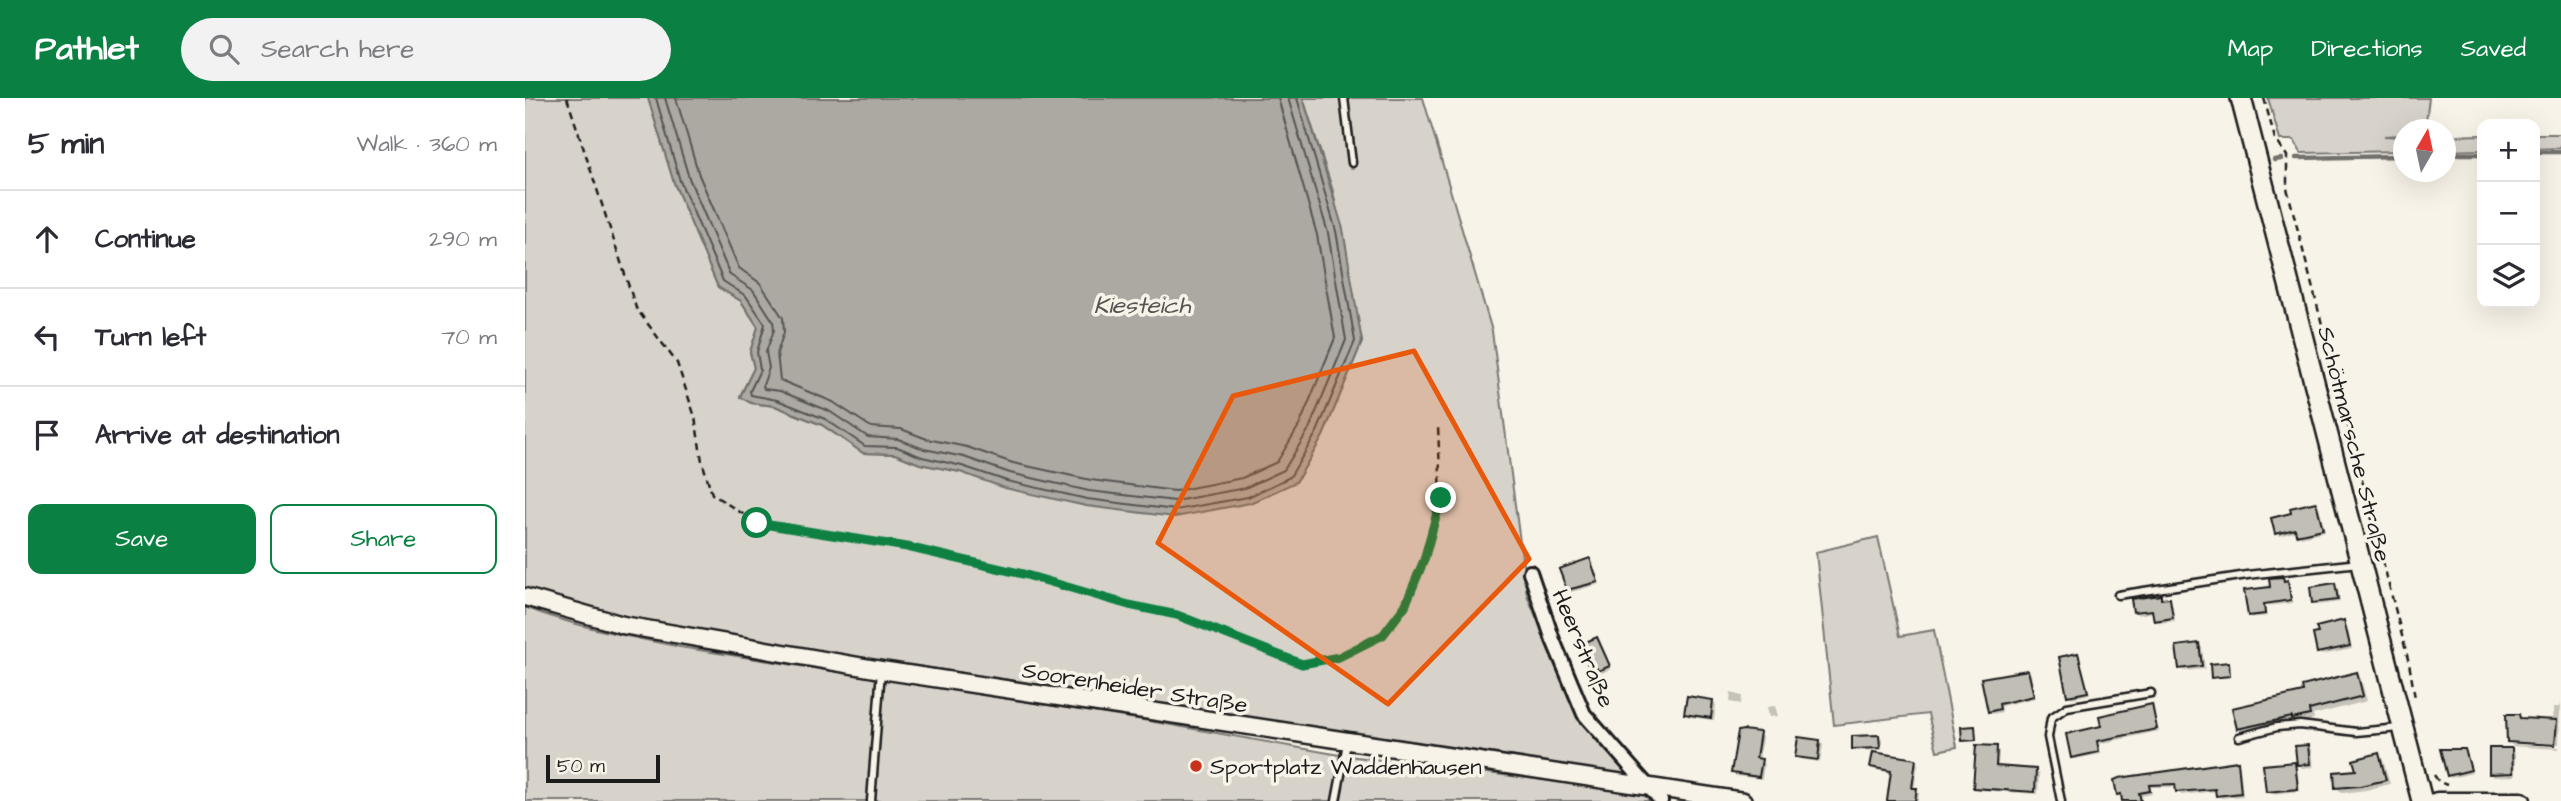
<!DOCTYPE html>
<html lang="en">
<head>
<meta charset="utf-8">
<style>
	body { margin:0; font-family:"Architects Daughter",sans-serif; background:#f2f2f3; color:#2b2b33 }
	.controls { position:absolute; right:21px; top:21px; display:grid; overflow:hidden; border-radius:14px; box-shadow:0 7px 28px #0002 }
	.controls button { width:63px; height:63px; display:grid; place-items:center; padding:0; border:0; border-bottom:2px solid #e1e1e2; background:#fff; color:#2b2b33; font:35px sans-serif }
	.compass { position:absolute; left:1868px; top:21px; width:63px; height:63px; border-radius:50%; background:#fff; box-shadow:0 7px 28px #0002; rotate:9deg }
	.scale { position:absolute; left:21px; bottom:18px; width:114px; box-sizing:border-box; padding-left:7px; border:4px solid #1c1c1c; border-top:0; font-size:19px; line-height:24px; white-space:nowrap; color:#1c1c1c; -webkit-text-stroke:5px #f7f3e8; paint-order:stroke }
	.stop { position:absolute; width:21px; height:21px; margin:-16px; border:5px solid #0b8043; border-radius:50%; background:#fff }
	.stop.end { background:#0b8043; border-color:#fff; box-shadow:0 2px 7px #0008 }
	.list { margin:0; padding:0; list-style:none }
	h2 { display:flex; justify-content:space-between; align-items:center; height:91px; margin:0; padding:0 28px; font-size:30px }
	h2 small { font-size:23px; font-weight:400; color:#7c7c81 }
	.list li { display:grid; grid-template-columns:46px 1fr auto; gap:21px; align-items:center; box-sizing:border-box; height:98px; padding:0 28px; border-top:2px solid #e1e1e2 }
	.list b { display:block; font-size:26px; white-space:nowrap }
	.list em { font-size:23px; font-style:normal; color:#7c7c81 }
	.actions { display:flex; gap:14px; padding:21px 28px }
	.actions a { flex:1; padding:16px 0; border:2px solid #0b8043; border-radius:14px; text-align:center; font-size:24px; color:#0b8043 }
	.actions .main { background:#0b8043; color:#fff }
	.icon { flex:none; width:38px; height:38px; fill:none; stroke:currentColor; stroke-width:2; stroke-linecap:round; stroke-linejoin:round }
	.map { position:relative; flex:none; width:2036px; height:703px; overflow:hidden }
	header { display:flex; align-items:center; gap:42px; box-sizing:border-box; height:98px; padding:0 35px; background:#0b8043; color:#fff }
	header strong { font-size:33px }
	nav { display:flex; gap:38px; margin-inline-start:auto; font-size:24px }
	.search { width:490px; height:63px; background:#f2f2f3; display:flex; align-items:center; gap:18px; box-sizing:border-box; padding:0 24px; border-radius:38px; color:#7c7c81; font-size:26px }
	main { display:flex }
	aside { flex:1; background:#fff }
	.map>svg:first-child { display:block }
	.green { fill:#d7d3cb; stroke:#7a7874; stroke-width:2 }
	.water { fill:#aca9a2; stroke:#72716c; stroke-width:2 }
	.shadow { fill:#0003 }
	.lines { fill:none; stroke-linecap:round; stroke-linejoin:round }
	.shore { stroke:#565452; stroke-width:2 }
	.stream { stroke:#72716c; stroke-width:4.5 }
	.building { fill:#c0beb5; stroke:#1c1c1c; stroke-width:2 }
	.lane-casing { stroke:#1c1c1c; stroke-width:11 }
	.street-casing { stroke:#1c1c1c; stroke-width:18 }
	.secondary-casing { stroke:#1c1c1c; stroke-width:21 }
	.primary-casing { stroke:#1c1c1c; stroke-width:24 }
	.path { stroke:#1c1c1c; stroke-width:2.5; stroke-dasharray:7 5; stroke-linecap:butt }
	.lane { stroke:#f7f3e8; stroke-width:6 }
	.street { stroke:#f7f3e8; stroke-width:12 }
	.secondary { stroke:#f7f3e8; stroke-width:16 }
	.primary { stroke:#f7f3e8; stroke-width:19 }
	.route { stroke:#0b8043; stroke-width:9 }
	.marked { fill:#e8590c; fill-opacity:0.2; stroke:#e8590c; stroke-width:5; stroke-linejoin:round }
	.poi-dot { fill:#c8321e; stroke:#f7f3e8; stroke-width:2.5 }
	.labels { text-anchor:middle; stroke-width:7; stroke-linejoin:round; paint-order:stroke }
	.street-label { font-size:23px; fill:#1c1c1c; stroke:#f7f3e8 }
	.poi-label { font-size:23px; fill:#1c1c1c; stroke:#f7f3e8; text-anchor:start }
	.water-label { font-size:24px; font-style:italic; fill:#565452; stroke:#f7f3e8 }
</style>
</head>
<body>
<header>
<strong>Pathlet</strong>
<div class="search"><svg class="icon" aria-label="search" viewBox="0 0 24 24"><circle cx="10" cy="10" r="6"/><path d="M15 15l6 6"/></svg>Search here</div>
<nav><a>Map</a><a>Directions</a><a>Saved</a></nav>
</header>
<main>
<aside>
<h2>5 min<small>Walk · 360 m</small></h2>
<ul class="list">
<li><svg class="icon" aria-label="ahead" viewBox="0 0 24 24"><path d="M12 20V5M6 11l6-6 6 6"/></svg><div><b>Continue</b></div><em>290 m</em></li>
<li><svg class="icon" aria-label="left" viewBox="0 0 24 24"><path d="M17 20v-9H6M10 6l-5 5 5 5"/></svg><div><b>Turn left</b></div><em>70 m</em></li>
<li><svg class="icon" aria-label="arrive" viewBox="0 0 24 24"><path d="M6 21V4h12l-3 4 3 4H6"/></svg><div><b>Arrive at destination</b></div></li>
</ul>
<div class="actions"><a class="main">Save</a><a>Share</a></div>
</aside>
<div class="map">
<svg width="2036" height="703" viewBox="0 0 2036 703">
	<rect width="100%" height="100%" fill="#f7f3e8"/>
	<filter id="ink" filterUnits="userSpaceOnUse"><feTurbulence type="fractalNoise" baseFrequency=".0143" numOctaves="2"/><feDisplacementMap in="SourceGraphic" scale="14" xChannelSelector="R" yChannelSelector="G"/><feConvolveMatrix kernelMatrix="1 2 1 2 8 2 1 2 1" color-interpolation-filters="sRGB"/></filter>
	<g filter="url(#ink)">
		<!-- green -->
		<g class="green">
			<path d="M0,0H123L149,85L193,189L216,203L233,229L225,254L229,270L215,298L226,305L250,308L297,327L338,355L370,356L395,366L435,374L771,384L798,338L837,244L808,93L778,0H898L967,233L1002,497L1050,612L1106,678L213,540L49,509L0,491Z"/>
			<path d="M1743,0H1904L1900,31L1878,32V37L1859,38L1878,39V53L1776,55L1769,42H1755Z"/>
			<path d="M2010,36H2036V50L2010,51Z"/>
			<path d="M1957,37V52L1921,53V38Z"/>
			<path d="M1353,439L1375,538L1409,532L1432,649L1412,653L1403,616L1309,627L1291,454Z"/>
			<path d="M0,509C50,529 102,538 155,549L618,622L815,657L1118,694L1125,703H0Z"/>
		</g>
		<!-- water -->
		<path class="water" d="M123,0H778L818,131L837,244L798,338L771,384L725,405L650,419L561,408L480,390L435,374L395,366L370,356L338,355L297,327L250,308L226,305L215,299L229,270L225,254L233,229L216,203L193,189L149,85Z"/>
		<!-- shadow -->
		<g class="shadow">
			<path d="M1791,405L1794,408L1800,433L1776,439L1772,433L1755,438L1752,435L1768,416Z"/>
			<path d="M1064,462L1075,486L1046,494L1043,491Z"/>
			<path d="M1757,481L1765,487L1768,505L1740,508L1742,518L1727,520L1724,517Z"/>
			<path d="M1810,487L1813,490L1815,504L1792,507L1789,504Z"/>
			<path d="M1635,499L1647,505L1650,523L1634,525L1629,514L1613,517L1610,513Z"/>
			<path d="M1818,524L1822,528L1827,551L1797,557L1794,554Z"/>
			<path d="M1072,541L1086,571L1077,575L1073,569L1068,571L1065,568Z"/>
			<path d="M1674,547L1677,550L1680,571L1659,573L1655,570Z"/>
			<path d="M1553,557L1565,596L1547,600L1544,597Z"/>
			<path d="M1503,573L1506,576L1510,600L1476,608L1477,614L1467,616L1464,613Z"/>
			<path d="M1831,576L1836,581L1842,603L1788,617L1789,621L1774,625L1771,623L1718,635L1713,631L1780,595Z"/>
			<path d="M1206,595L1217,598L1216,606L1205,604Z"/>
			<path d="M2035,602L2034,646L1983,643L1994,617L1999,622L2028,624L2029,609H2034Z"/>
			<path d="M1188,603L1191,607L1189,622L1164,619L1161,616Z"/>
			<path d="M1250,608L1253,618L1244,619L1242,609Z"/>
			<path d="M1626,608L1634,633L1574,646L1576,656L1550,661L1548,659L1578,630Z"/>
			<path d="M1234,636L1237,639L1234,663L1239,666L1237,681L1211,678L1208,675Z"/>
			<path d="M1354,639L1357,642V652L1332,653L1329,650Z"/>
			<path d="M1295,644L1298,647L1295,664L1275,661L1272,658Z"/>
			<path d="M1986,646L2034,649V651L1988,648Z"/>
			<path d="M1783,648L1786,652L1788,669L1777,670L1774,666Z"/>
			<path d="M1471,650L1474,653L1473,670L1511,673L1514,676L1513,696L1453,692L1450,689Z"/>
			<path d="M1940,652L1947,675L1926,680L1924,677Z"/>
			<path d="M1987,652L1990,655V678L1969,679L1966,676Z"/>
			<path d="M1853,657L1858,662L1865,686L1841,692L1817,695L1812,690Z"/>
			<path d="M1390,662L1393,666L1389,692L1394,695L1393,703H1363L1367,675L1350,672L1347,669Z"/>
			<path d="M1712,665L1715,668L1718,698L1696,700L1692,693L1656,697L1652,689H1626L1627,696L1617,698V703H1599L1598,698L1593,696L1591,684Z"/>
			<path d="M1769,666L1772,669L1775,693L1746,696L1743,693Z"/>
		</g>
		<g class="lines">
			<!-- shore -->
			<g class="shore">
				<path d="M131,0L155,83L198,183L221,198L240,226L232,254L235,272L225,293L226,297L252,302L300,321L340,348L372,349L397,359L437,368L482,383L562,401L650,412L723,399L765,379L792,334L830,243L811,133L772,0"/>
				<path d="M140,0L164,80L205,177L228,192L248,223L249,232L241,254L244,270L238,287L239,291L255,293L304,313L343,339L373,341L399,351L439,359L485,375L564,393L650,403L720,390L759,372L784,331L821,242L803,135L763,0"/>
				<path d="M151,0L174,77L214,170L235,185L258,220L259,234L252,255L255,282L308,304L346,329L376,331L402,341L442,349L488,365L566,382L650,393L717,380L752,364L775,326L810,240L792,137L753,0"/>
			</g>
			<!-- stream -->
			<g class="stream">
				<path d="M2010,54H2036"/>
				<path d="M1920,56H1957"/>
				<path d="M1771,60L1878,58"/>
				<path d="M1749,62L1756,61"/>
			</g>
		</g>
		<!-- building -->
		<g class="building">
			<path d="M1791,404L1798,431L1771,437L1770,431L1750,436L1746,420L1766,415L1765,410Z"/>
			<path d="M1065,460L1073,484L1042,492L1034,471Z"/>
			<path d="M1758,479L1759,483L1763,482L1766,502L1739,506L1740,516L1723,518L1719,492L1745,489L1744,480Z"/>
			<path d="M1810,485L1813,502L1787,505L1785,489Z"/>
			<path d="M1636,497V501L1645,500L1648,520L1629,523L1627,512L1608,514L1606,501Z"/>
			<path d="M1819,522L1825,548L1792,555L1788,536L1793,535L1791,529Z"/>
			<path d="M1072,539L1085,568L1073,573L1070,567L1064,569L1054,547Z"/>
			<path d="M1674,545L1677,568L1654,571L1651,548Z"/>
			<path d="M1553,555L1563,594L1542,598L1534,559Z"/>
			<path d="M1704,564L1705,578L1686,580L1685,566Z"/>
			<path d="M1503,572L1509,598L1474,606L1475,611L1463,614L1456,580Z"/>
			<path d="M1832,574L1838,598L1784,612L1785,617L1767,621V619L1712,631L1707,610L1778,594L1777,588Z"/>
			<path d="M1162,598L1188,602L1186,620L1159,616Z"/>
			<path d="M1627,606L1632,631L1572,643L1574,654L1546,660L1541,636L1576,628L1574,618Z"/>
			<path d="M1981,616H1994L1995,620L2032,622L2030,647L1982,644Z"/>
			<path d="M1450,628L1451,642L1437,643L1436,629Z"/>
			<path d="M1218,632L1235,634L1231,660L1237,661L1234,679L1206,675L1213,633Z"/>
			<path d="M1354,637L1355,650L1327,651V638Z"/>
			<path d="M1273,639L1295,642L1293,662L1270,659Z"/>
			<path d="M1451,647L1472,648L1471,668L1511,671L1510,694L1448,690Z"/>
			<path d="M1783,647L1785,666L1772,667L1770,648Z"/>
			<path d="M1964,650H1987L1988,675L1964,676Z"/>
			<path d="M1915,651H1940L1946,672L1922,678Z"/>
			<path d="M1348,654L1391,661L1387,690H1392L1390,703H1362L1366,673L1345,669Z"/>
			<path d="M1854,655L1861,682L1835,688L1810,690L1809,674L1831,672L1828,662Z"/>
			<path d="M1713,663L1716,695L1691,698L1690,691L1651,694L1650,686L1624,687L1625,693L1614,695L1616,703H1597L1596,696L1592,697L1589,682L1594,680Z"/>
			<path d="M1770,664L1773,691L1741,694L1738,667Z"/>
		</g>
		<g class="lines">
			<!-- lane casing -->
			<g class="lane-casing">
				<g id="lane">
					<path d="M819,0L827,65"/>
					<path d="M1593,497L1722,477L1834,465"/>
					<path d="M1714,639L1752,629L1775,627L1831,634L1874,630"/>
					<path d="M346,703L356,572"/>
					<path d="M811,703L822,645"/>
					<path d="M1536,703L1523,639L1526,620L1542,609L1626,595"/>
				</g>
			</g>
			<!-- street casing -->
			<g class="street-casing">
				<path id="street" d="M1005,474L1028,542L1059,616L1136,703"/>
			</g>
			<!-- secondary casing -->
			<g class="secondary-casing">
				<g id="secondary">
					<path d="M0,499L98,527L356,572L1218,703"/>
					<path d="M1912,703H1997"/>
				</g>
			</g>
			<!-- primary casing -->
			<g class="primary-casing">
				<path id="primary" d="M1716,0L1897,703"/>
			</g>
			<!-- path -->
			<g class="path">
				<path d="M42,0L111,210L152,265L170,319L177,363L187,396L232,425L382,449L498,476L604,507L652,517L777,566L814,559L858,537L880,508L899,462L916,399L913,328"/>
				<path d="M1739,0L1750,41L1762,58V90L1884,565L1890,600"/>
				<path d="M1909,677L1914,684L1922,687"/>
			</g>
			<!-- lane -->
			<use href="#lane" class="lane"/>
			<!-- street -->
			<use href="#street" class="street"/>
			<!-- secondary -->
			<use href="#secondary" class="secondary"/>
			<!-- primary -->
			<use href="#primary" class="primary"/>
		</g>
	</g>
	<g class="lines" filter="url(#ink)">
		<!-- route -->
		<path class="route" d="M232,425L382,449L498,476L604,507L652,517L777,566L814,559L858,537L880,508L899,462L916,400"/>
	</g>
	<!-- marked area -->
	<path class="marked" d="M889,253L1004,461L863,606L633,445L708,298Z"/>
	<!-- markers -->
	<circle class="poi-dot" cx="671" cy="668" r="7"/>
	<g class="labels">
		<!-- street labels -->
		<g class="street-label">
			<text transform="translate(1830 346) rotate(76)" y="8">Schötmarsche Straße</text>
			<text transform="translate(1059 550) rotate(67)" y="8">Heerstraße</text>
			<text transform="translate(610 589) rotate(9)" y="8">Soorenheider Straße</text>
		</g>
		<!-- poi labels -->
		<g class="poi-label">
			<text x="685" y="676">Sportplatz Waddenhausen</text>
		</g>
		<!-- water labels -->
		<g class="water-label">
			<text x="617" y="215">Kiesteich</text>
		</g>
	</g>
</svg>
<div class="controls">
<button>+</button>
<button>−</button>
<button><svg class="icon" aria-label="layers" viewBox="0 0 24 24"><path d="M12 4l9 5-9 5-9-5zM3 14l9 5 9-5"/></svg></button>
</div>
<svg class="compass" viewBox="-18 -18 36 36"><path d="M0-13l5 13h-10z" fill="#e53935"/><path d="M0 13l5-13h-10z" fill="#7c7c81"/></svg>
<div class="scale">50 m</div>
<div class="stop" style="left:232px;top:425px"></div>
<div class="stop end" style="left:916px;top:400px"></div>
</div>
</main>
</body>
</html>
